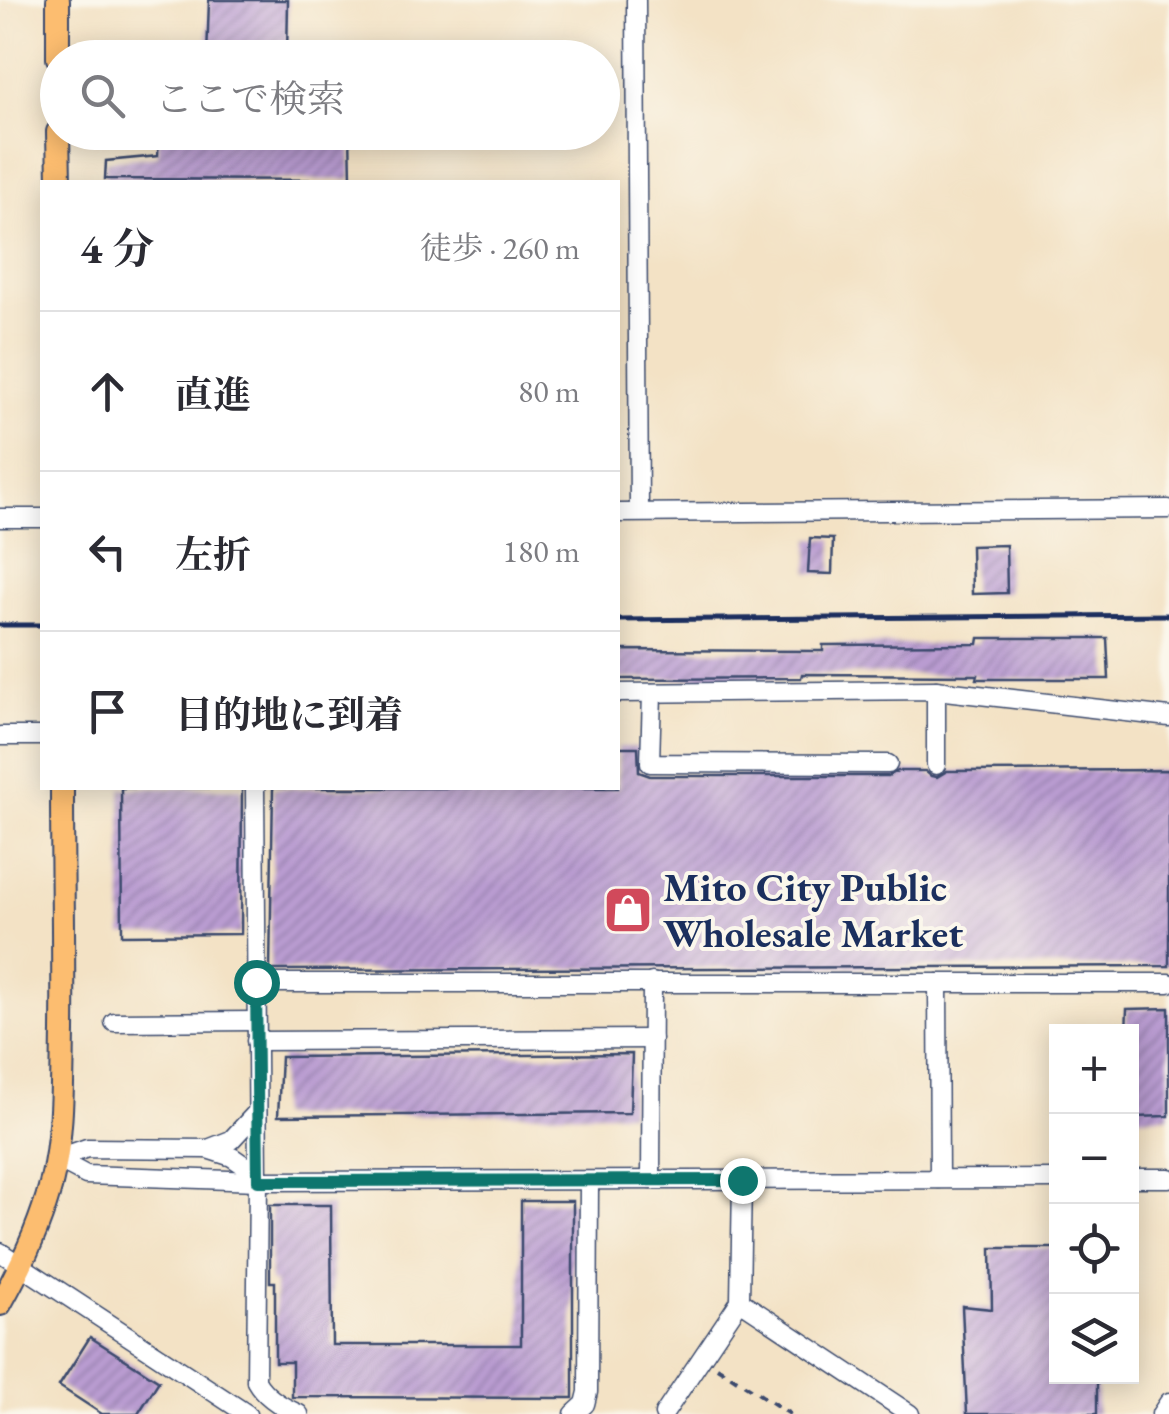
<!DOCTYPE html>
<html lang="ja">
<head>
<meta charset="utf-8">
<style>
	body { margin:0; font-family:"EB Garamond","Noto Serif JP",serif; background:#f7f7f7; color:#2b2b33 }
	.controls { position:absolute; right:30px; bottom:30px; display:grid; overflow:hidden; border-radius:0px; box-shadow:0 5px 25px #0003 }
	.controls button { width:90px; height:90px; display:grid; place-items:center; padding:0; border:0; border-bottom:2px solid #e1e1e2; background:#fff; color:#2b2b33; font:50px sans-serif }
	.stop { position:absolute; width:30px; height:30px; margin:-22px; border:8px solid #0f766e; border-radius:50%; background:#fff }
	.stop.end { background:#0f766e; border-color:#fff; box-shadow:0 2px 10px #0008 }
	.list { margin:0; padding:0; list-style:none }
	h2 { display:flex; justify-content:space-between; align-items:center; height:130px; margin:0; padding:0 40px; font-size:42px }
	h2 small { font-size:32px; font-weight:400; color:#7c7c81 }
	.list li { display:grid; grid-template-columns:65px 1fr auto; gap:30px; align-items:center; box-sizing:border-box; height:160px; padding:0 40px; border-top:2px solid #e1e1e2 }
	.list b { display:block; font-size:38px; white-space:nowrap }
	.list em { font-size:32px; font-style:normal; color:#7c7c81 }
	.icon { flex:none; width:55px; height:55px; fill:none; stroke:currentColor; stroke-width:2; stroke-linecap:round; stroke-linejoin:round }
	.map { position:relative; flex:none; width:1169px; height:1414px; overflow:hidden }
	.search { position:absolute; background:#fff; box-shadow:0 5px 25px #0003; left:40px; top:40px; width:580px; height:110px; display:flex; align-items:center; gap:25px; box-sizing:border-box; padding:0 35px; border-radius:55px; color:#7c7c81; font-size:38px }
	.panel { position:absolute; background:#fff; box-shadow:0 5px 25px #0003; left:40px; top:180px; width:580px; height:610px; border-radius:0px }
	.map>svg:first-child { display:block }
	.building { fill:url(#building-hatch) }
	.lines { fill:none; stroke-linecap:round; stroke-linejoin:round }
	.minor-casing { stroke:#3b4a6d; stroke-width:21 }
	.major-casing { stroke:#3b4a6d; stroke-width:26 }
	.path { stroke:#3b4a6d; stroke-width:4; stroke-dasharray:8 8; stroke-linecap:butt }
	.minor { stroke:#fff; stroke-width:18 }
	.major { stroke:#fcbd6f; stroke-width:22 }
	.rail { stroke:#1b2f5e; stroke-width:5 }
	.route { stroke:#0f766e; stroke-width:12 }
	.labels { text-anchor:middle; stroke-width:8; stroke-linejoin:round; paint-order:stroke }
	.poi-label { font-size:40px; font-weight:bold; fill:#1b2f5e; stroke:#fbf7ec; text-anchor:start }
</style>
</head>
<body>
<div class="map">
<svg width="1169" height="1414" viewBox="0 0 1169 1414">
	<defs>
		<pattern id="building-hatch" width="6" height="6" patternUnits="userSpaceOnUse" patternTransform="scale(2.5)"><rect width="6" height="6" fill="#ba9cd1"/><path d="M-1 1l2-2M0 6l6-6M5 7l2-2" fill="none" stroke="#9680ad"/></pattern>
	</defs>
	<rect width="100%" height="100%" fill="#fbf7ec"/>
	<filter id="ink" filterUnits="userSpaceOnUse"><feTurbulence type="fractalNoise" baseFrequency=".01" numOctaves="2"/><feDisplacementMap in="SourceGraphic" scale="20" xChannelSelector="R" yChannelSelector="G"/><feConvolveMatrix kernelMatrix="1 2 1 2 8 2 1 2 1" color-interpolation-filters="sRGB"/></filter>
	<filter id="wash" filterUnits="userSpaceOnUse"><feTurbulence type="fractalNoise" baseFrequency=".0048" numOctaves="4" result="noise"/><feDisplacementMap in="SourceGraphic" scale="40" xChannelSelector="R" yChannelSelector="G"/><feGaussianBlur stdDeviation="2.25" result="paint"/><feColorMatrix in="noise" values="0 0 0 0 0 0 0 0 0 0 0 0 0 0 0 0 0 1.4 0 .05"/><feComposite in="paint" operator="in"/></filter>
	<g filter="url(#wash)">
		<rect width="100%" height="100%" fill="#f3e2c5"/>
		<g id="blocks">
			<!-- building -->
			<g class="building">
				<path d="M209,0H288L287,58H207Z"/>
				<path d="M159,132H350L351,180L105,179L106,161L158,156Z"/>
				<path d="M810,538L833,539L832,574L808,573Z"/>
				<path d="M1006,545L1007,593L972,594L971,546Z"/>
				<path d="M979,638H1107L1109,679H977L978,675L802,674L801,678L618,679V650L823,651V645L978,644Z"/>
				<path d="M618,747H638L639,772L650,776H888L898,771H925L931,776L937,777L947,771L1169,770V966L270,970L273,788H618Z"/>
				<path d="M121,788H242L241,934L122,935Z"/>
				<path d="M1169,1008V1116L1132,1117V1032H1126L1127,1009Z"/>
				<path d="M632,1054L630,1113L278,1116L281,1057Z"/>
				<path d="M521,1201H573V1398L292,1397V1362H275V1282H270V1205H331L332,1345H521Z"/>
				<path d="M991,1248H1056V1376H1097V1414H967L962,1306L992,1309Z"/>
				<path d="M90,1337L159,1381L138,1414H102L59,1386Z"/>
			</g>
		</g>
	</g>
	<g filter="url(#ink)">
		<use href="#blocks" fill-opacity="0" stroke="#3b4a6d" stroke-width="2.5"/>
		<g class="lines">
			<!-- minor casing -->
			<g class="minor-casing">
				<g id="minor">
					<path d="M636,0L639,512"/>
					<path d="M618,513L1169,509"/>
					<path d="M0,518H42"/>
					<path d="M618,693L936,690L1169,717"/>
					<path d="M652,693L650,763L888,764"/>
					<path d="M0,736H42"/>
					<path d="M936,765V690"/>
					<path d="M255,788L258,1181L256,1381C265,1397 282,1407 299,1414"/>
					<path d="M256,983H938L939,1179"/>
					<path d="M938,983H1169"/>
					<path d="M114,1022L256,1021"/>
					<path d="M256,1041L652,1039"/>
					<path d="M208,1149L231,1140L257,1112"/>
					<path d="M56,1159L86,1175L258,1181L1056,1179"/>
					<path d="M56,1159L87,1148L207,1149L232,1157L245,1166L258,1181"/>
					<path d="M1132,1178H1169"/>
					<path d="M651,1180L652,982"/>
					<path d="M742,1180L740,1301L910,1414"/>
					<path d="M0,1252L247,1414"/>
					<path d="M574,1414L585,1404L588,1392L589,1181"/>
					<path d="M664,1414L740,1301"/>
					<path d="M1161,1414L1169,1402"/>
				</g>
			</g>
			<!-- major casing -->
			<g class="major-casing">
				<g id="major">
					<path d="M58,0V58"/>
					<path d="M58,132L59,182"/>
					<path d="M0,1304C22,1265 40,1227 51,1184C63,1135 62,1083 63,1032C64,951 62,869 62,788"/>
				</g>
			</g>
			<!-- path -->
			<path class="path" d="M717,1367L790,1414"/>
			<!-- minor -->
			<use href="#minor" class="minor"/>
			<!-- major -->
			<use href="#major" class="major"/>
			<!-- rail -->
			<g class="rail">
				<path d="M618,620L1169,615"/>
				<path d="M0,625H42"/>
			</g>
		</g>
	</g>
	<g class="lines" filter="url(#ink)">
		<!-- route -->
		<path class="route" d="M256,982L258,1181L742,1180"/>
	</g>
	<!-- icons -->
	<defs>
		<g id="shop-square" transform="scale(2.5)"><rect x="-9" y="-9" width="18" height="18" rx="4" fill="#d1495b" stroke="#fbf7ec"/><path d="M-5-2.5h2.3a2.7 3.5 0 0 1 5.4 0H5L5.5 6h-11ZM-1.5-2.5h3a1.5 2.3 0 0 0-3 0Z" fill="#fff"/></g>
	</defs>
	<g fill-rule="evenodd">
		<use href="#shop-square" x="628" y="910"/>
	</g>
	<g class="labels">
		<!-- poi labels -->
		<g class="poi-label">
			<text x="663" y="901">Mito City Public<tspan x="663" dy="46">Wholesale Market</tspan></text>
		</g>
	</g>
</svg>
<div class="controls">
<button>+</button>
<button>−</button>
<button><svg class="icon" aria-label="locate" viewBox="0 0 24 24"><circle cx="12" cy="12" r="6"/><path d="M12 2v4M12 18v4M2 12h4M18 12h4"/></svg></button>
<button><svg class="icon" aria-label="layers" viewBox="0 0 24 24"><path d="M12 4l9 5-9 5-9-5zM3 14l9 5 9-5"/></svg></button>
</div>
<div class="stop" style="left:256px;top:982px"></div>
<div class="stop end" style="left:742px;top:1180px"></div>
<div class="search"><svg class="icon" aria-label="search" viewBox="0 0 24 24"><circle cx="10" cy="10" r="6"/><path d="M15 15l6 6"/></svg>ここで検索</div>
<section class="panel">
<h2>4 分<small>徒歩 · 260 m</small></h2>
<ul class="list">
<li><svg class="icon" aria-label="ahead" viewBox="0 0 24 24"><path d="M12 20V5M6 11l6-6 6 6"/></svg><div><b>直進</b></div><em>80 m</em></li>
<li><svg class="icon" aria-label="left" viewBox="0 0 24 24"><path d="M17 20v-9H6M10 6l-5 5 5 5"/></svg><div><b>左折</b></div><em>180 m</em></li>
<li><svg class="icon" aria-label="arrive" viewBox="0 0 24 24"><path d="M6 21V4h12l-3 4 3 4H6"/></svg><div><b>目的地に到着</b></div></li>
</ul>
</section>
</div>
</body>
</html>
